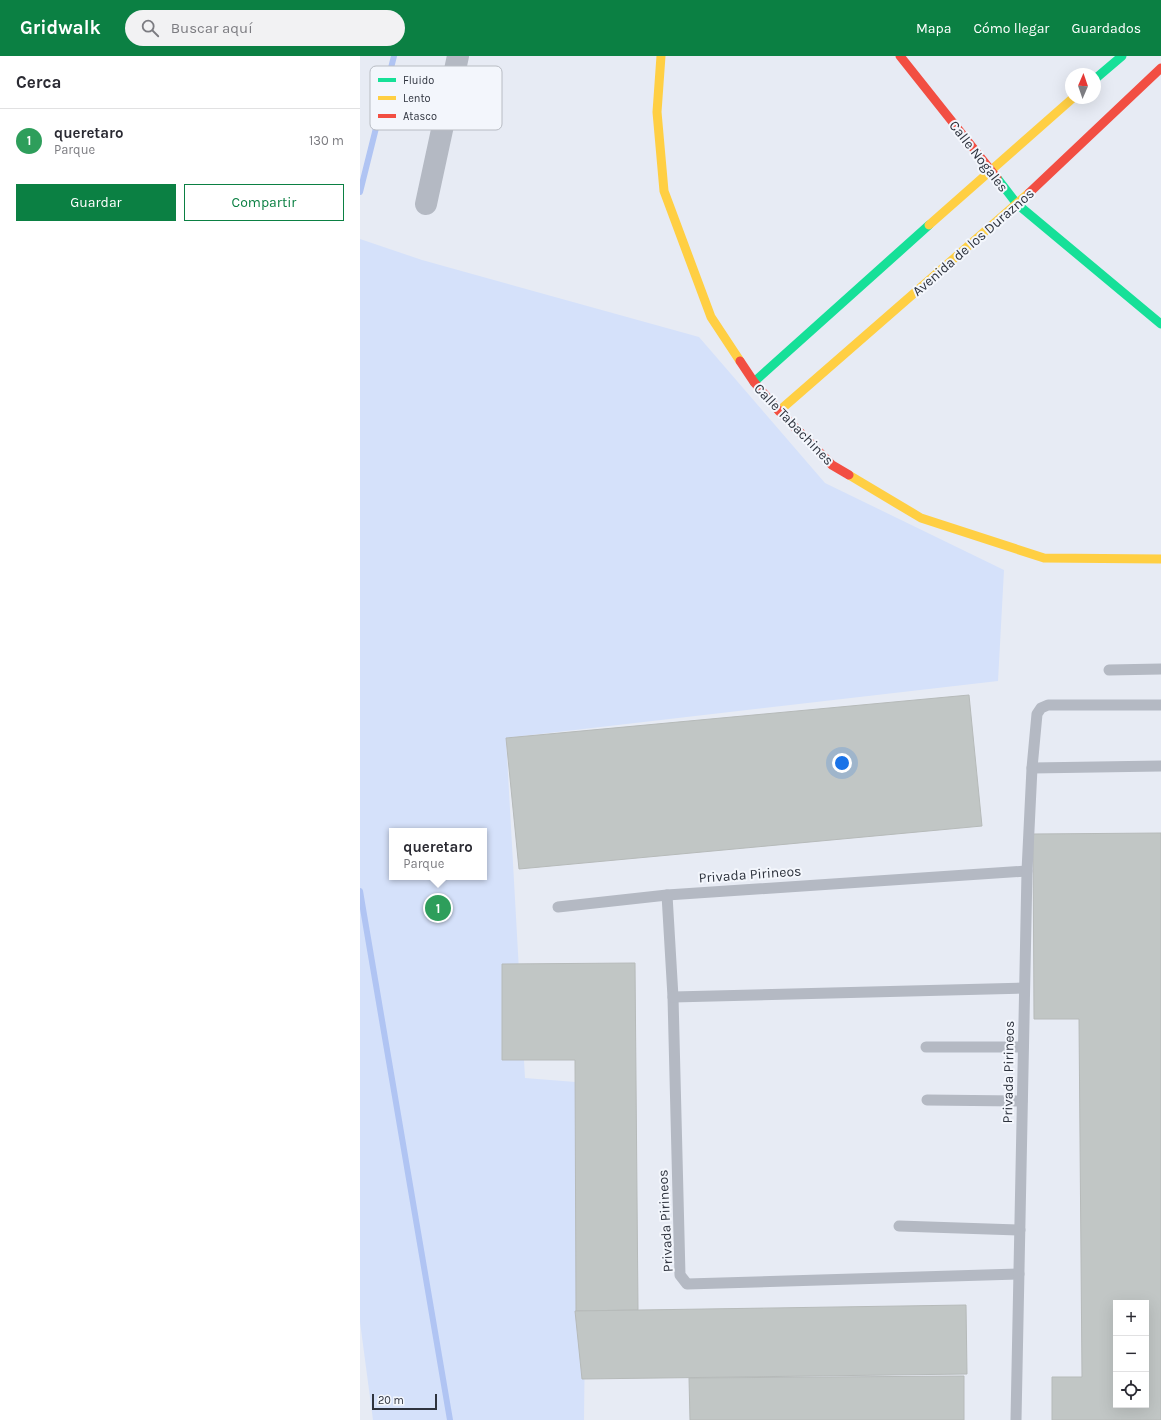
<!DOCTYPE html>
<html lang="es">
<head>
<meta charset="utf-8">
<style>
	body { margin:0; font-family:Karla,sans-serif; background:#f2f2f3; color:#2b2b33 }
	.controls { position:absolute; right:12px; bottom:12px; display:grid; overflow:hidden; border-radius:0px; box-shadow:0 4px 16px #0002 }
	.controls button { width:36px; height:36px; display:grid; place-items:center; padding:0; border:0; border-bottom:1px solid #e1e1e2; background:#fff; color:#2b2b33; font:20px sans-serif }
	.compass { position:absolute; left:705px; top:12px; width:36px; height:36px; border-radius:50%; background:#fff; box-shadow:0 4px 16px #0002; rotate:2deg }
	.scale { position:absolute; left:12px; bottom:10px; width:65px; box-sizing:border-box; padding-left:4px; border:2px solid #2e333e; border-top:0; font-size:11px; line-height:14px; white-space:nowrap; color:#2e333e; -webkit-text-stroke:3px #f3f6fc; paint-order:stroke }
	.you { position:absolute; left:482px; top:707px; width:14px; height:14px; margin:-10px; border:3px solid #fff; border-radius:50%; background:#1a73e8; box-shadow:0 0 0 6px #1a73e833 }
	.badge { display:grid; place-items:center; width:26px; height:26px; border-radius:50%; background:#0b8043; color:#fff; font-size:13px; font-weight:700 }
	.pin { position:absolute; translate:-50% -50%; border:2px solid #fff; box-shadow:0 1px 4px #0006 }
	.popup { position:absolute; left:29px; top:772px; width:98px; height:52px; box-sizing:border-box; display:grid; place-content:center; border-radius:0px; background:#fff; filter:drop-shadow(0 1px 3px #0005); font-size:13px; white-space:nowrap; color:#7c7c81 }
	.popup b { font-size:15px; color:#2b2b33 }
	.popup::after { content:''; position:absolute; left:50%; top:100%; margin-left:-8px; border:8px solid transparent; border-top-color:#fff }
	.list { margin:0; padding:0; list-style:none }
	h2 { display:flex; justify-content:space-between; align-items:center; height:52px; margin:0; padding:0 16px; font-size:17px }
	h2 small { font-size:13px; font-weight:400; color:#7c7c81 }
	.list li { display:grid; grid-template-columns:26px 1fr auto; gap:12px; align-items:center; box-sizing:border-box; height:64px; padding:0 16px; border-top:1px solid #e1e1e2 }
	.list b { display:block; font-size:15px; white-space:nowrap }
	.list p { margin:0; font-size:13px; white-space:nowrap; color:#7c7c81 }
	.list em { font-size:13px; font-style:normal; color:#7c7c81 }
	.actions { display:flex; gap:8px; padding:12px 16px }
	.actions a { flex:1; padding:9px 0; border:1px solid #0b8043; border-radius:0px; text-align:center; font-size:14px; color:#0b8043 }
	.actions .main { background:#0b8043; color:#fff }
	.icon { flex:none; width:22px; height:22px; fill:none; stroke:currentColor; stroke-width:2; stroke-linecap:round; stroke-linejoin:round }
	.map { position:relative; flex:none; width:801px; height:1364px; overflow:hidden }
	header { display:flex; align-items:center; gap:24px; box-sizing:border-box; height:56px; padding:0 20px; background:#0b8043; color:#fff }
	header strong { font-size:19px }
	nav { display:flex; gap:22px; margin-inline-start:auto; font-size:14px }
	.search { width:280px; height:36px; background:#f2f2f3; display:flex; align-items:center; gap:10px; box-sizing:border-box; padding:0 14px; border-radius:22px; color:#7c7c81; font-size:15px }
	main { display:flex }
	aside { flex:1; background:#fff }
	.map>svg:first-child { display:block }
	.green { fill:#d5e1fa; fill-rule:evenodd }
	.lines { fill:none; stroke-linecap:round; stroke-linejoin:round }
	.stream { stroke:#b0c4f3; stroke-width:6 }
	.building { fill:#c1c6c5; stroke:#b6bab9; fill-rule:evenodd }
	.lane { stroke:#b4b9c3; stroke-width:11 }
	.street { stroke:#b4b9c3; stroke-width:22 }
	.fast { stroke:#16e098; stroke-width:9 }
	.slow { stroke:#ffcf43; stroke-width:9 }
	.jam { stroke:#f24e42; stroke-width:9 }
	.labels { text-anchor:middle; stroke-width:4; stroke-linejoin:round; paint-order:stroke }
	.street-label { font-size:14px; fill:#2e333e; stroke:#f3f6fc }
	.key { fill:#f3f6fc; stroke:#b8bcc3; stroke-width:1 }
	.key-label { font-size:11px; fill:#2e333e }
</style>
</head>
<body>
<header>
<strong>Gridwalk</strong>
<div class="search"><svg class="icon" aria-label="search" viewBox="0 0 24 24"><circle cx="10" cy="10" r="6"/><path d="M15 15l6 6"/></svg>Buscar aquí</div>
<nav><a>Mapa</a><a>Cómo llegar</a><a>Guardados</a></nav>
</header>
<main>
<aside>
<h2>Cerca<small></small></h2>
<ul class="list">
<li><span class="badge" style="background:#2e9e5b">1</span><div><b>queretaro</b><p>Parque</p></div><em>130 m</em></li>
</ul>
<div class="actions"><a class="main">Guardar</a><a>Compartir</a></div>
</aside>
<div class="map">
<svg width="801" height="1364" viewBox="0 0 801 1364">
	<rect width="100%" height="100%" fill="#e7ebf4"/>
	<!-- green -->
	<path class="green" d="M0,183L62,204L339,281L465,427L644,514L638,625L146,682L165,1022L228,1027L224,1364H13L0,1266ZM32,775H124V821H32Z"/>
	<g class="lines">
		<!-- stream -->
		<g class="stream">
			<path d="M0,136L34,0"/>
			<path d="M0,835L90,1364"/>
		</g>
	</g>
	<!-- building -->
	<g class="building">
		<path d="M609,639L622,770L159,813L146,682Z"/>
		<path d="M801,777V1364H692V1321H722L719,963H674L673,778ZM756,1247H786V1349H756Z"/>
		<path d="M275,907L278,1254L216,1255L215,1004H142V908Z"/>
		<path d="M606,1249L607,1318L222,1323L215,1255Z"/>
		<path d="M604,1320V1364H330L329,1322Z"/>
	</g>
	<g class="lines">
		<!-- lane -->
		<g class="lane">
			<path d="M749,614L801,613"/>
			<path d="M672,712L801,710"/>
			<path d="M307,839L313,941L320,1219L327,1228L659,1218"/>
			<path d="M198,851L307,839L667,815"/>
			<path d="M313,941L664,932"/>
			<path d="M566,991H663"/>
			<path d="M567,1044L662,1045"/>
			<path d="M539,1170L660,1174"/>
			<path d="M656,1364L667,815L672,712L677,658L681,652L688,649H801"/>
		</g>
		<!-- street -->
		<path class="street" d="M66,148L98,0"/>
		<!-- fast -->
		<g class="fast">
			<path d="M735,23L762,0"/>
			<path d="M637,122L657,148L801,268"/>
			<path d="M394,326L569,169"/>
		</g>
		<!-- slow -->
		<g class="slow">
			<path d="M301,0L297,56L304,135L351,261L380,305"/>
			<path d="M569,169L713,42"/>
			<path d="M419,355L669,137"/>
			<path d="M489,419L561,462L684,502L801,503"/>
		</g>
		<!-- jam -->
		<g class="jam">
			<path d="M540,0L637,122"/>
			<path d="M669,137L801,12"/>
			<path d="M380,305L394,326L419,355L472,409L489,419"/>
		</g>
	</g>
	<g class="labels">
		<!-- street labels -->
		<g class="street-label">
			<text transform="translate(619 100) rotate(52)" y="5">Calle Nogales</text>
			<text transform="translate(613 186) rotate(-41)" y="5">Avenida de los Duraznos</text>
			<text transform="translate(434 368) rotate(46)" y="5">Calle Tabachines</text>
			<text transform="translate(390 818) rotate(-4)" y="5">Privada Pirineos</text>
			<text transform="translate(648 1016) rotate(-89)" y="5">Privada Pirineos</text>
			<text transform="translate(305 1165) rotate(-93)" y="5">Privada Pirineos</text>
		</g>
	</g>
	<!-- legend -->
	<rect x="10" y="10" width="132" height="64" rx="6" class="key"/>
	<rect x="18" y="22" width="18" height="4" fill="#16e098"/>
	<rect x="18" y="40" width="18" height="4" fill="#ffcf43"/>
	<rect x="18" y="58" width="18" height="4" fill="#f24e42"/>
	<g class="key-label">
		<text x="43" y="28">Fluido</text>
		<text x="43" y="46">Lento</text>
		<text x="43" y="64">Atasco</text>
	</g>
</svg>
<div class="controls">
<button>+</button>
<button>−</button>
<button><svg class="icon" aria-label="locate" viewBox="0 0 24 24"><circle cx="12" cy="12" r="6"/><path d="M12 2v4M12 18v4M2 12h4M18 12h4"/></svg></button>
</div>
<svg class="compass" viewBox="-18 -18 36 36"><path d="M0-13l5 13h-10z" fill="#e53935"/><path d="M0 13l5-13h-10z" fill="#7c7c81"/></svg>
<div class="scale">20 m</div>
<div class="you"></div>
<div class="pin badge" style="left:78px;top:852px;background:#2e9e5b">1</div>
<div class="popup"><b>queretaro</b>Parque</div>
</div>
</main>
</body>
</html>
